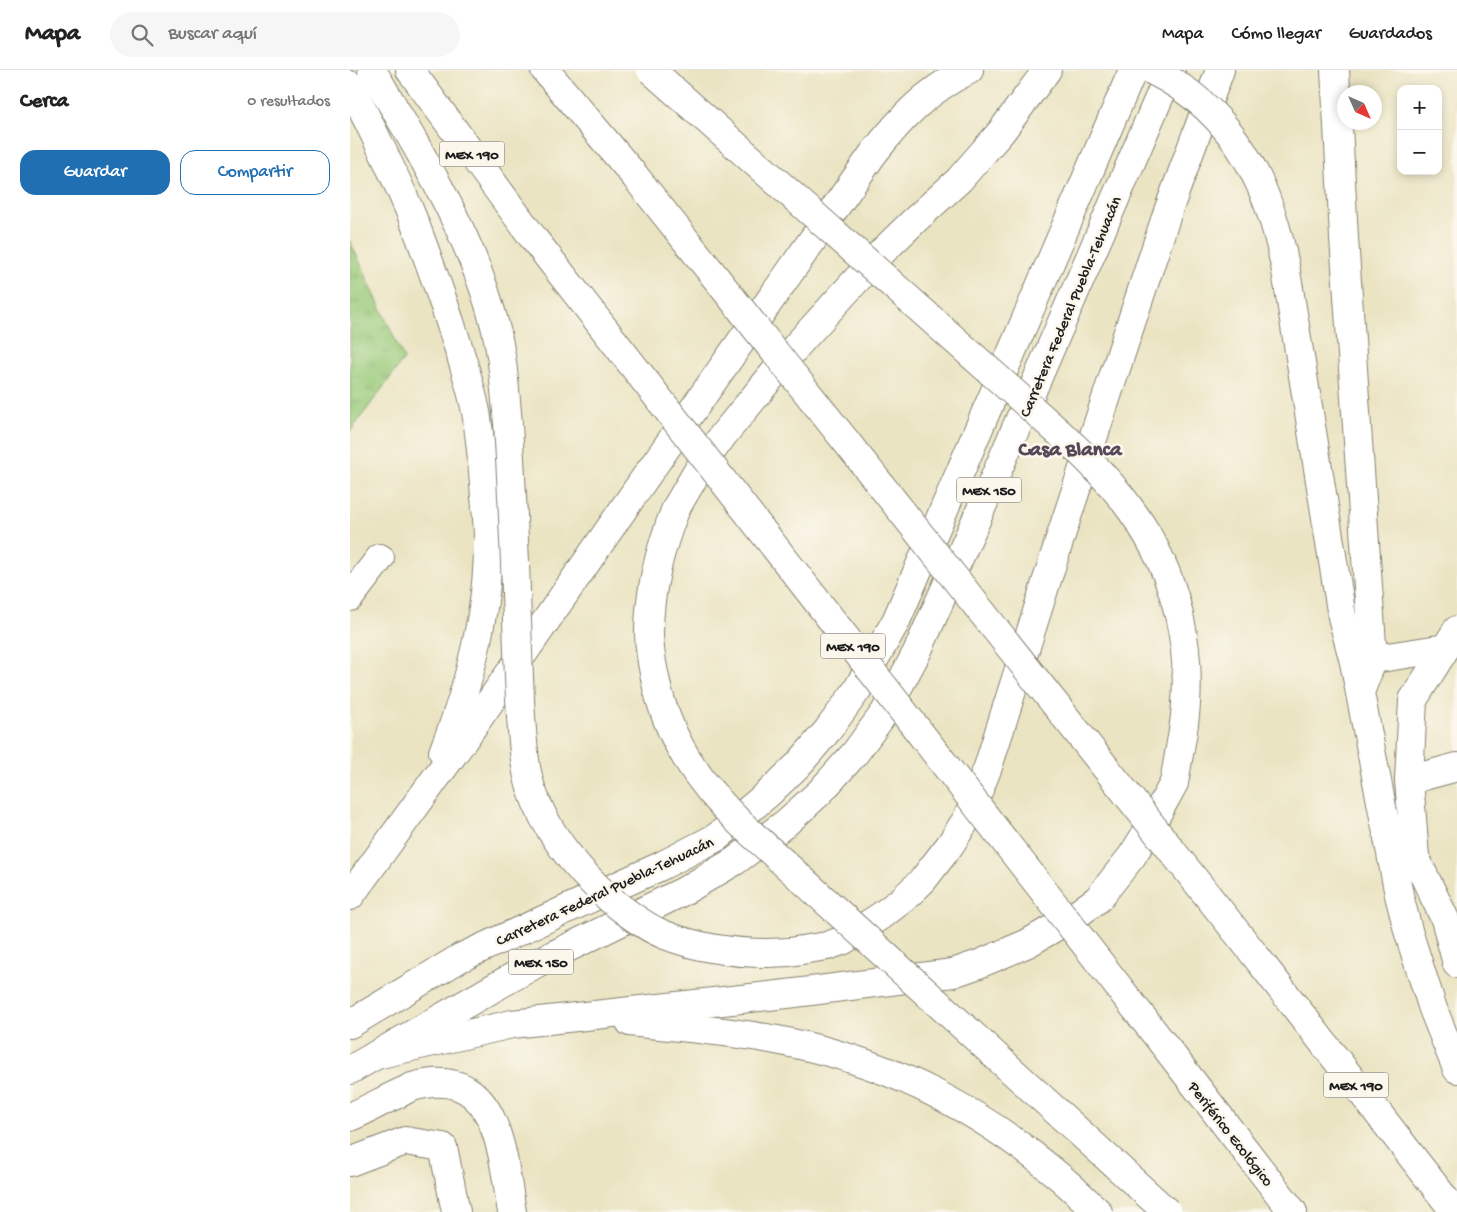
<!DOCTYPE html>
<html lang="es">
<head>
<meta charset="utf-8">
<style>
	body { margin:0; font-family:"Gochi Hand",sans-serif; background:#f6f6f6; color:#222 }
	.controls { position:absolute; right:15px; top:15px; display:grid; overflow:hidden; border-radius:10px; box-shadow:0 2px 8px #0003 }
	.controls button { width:45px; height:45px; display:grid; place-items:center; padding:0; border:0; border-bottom:1px solid #e0e0e0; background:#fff; color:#222; font:25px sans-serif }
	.compass { position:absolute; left:987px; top:15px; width:45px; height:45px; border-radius:50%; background:#fff; box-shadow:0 2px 8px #0003; rotate:135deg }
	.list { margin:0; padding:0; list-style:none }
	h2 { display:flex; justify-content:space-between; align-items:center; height:65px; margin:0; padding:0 20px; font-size:21px }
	h2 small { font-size:16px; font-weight:400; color:#767676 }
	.actions { display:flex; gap:10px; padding:15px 20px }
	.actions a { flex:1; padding:11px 0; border:1px solid #1f6fb2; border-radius:15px; text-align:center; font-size:18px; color:#1f6fb2 }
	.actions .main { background:#1f6fb2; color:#fff }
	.icon { flex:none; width:28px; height:28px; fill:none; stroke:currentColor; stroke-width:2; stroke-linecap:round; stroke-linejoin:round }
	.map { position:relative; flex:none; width:1107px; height:1142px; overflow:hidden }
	header { display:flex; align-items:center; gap:30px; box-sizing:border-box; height:70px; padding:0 25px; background:#fff; border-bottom:1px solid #e0e0e0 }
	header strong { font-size:24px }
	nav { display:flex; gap:28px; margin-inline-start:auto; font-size:18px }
	.search { width:350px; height:45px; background:#f6f6f6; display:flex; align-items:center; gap:12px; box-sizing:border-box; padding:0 18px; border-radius:28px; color:#767676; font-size:19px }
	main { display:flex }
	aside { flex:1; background:#fff }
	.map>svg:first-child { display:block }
	.grass { fill:url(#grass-tufts); stroke:#5b744b }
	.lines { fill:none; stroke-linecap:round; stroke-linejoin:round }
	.minor-casing { stroke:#848070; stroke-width:30 }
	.major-casing { stroke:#848070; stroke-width:30 }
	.highway-casing { stroke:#848070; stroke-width:30 }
	.minor { stroke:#fff; stroke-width:28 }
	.major { stroke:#fff; stroke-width:28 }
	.highway { stroke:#fff; stroke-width:28 }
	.highway-bridge-casing { stroke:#848070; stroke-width:30; stroke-linecap:butt }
	.highway-bridge { stroke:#fff; stroke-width:28 }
	.labels { text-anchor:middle; stroke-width:5; stroke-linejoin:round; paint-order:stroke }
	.shield { fill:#fbf7ec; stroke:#5f5e5a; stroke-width:1 }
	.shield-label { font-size:15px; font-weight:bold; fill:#1c1c1c }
	.street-label { font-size:16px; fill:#1c1c1c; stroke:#fbf7ec }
	.district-label { font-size:21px; font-weight:bold; fill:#554859; stroke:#fbf7ec }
</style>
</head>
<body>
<header>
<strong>Mapa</strong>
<div class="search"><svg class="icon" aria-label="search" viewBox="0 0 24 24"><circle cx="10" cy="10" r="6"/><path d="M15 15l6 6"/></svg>Buscar aquí</div>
<nav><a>Mapa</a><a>Cómo llegar</a><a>Guardados</a></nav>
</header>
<main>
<aside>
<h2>Cerca<small>0 resultados</small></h2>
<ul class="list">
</ul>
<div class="actions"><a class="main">Guardar</a><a>Compartir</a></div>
</aside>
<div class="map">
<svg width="1107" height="1142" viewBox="0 0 1107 1142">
	<defs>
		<pattern id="grass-tufts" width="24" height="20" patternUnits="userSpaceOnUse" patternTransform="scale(1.25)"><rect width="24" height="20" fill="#9acb7a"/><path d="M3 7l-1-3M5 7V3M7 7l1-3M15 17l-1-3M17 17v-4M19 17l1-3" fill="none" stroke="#84ae69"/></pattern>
	</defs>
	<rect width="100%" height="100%" fill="#fbf7ec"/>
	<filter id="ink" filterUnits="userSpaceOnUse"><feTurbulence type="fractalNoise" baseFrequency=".02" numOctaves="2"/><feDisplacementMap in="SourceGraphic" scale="10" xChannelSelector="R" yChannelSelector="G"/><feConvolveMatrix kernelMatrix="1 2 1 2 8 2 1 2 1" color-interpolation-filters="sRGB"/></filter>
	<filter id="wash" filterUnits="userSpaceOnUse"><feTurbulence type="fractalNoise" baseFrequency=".0096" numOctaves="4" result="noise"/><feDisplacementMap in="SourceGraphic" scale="20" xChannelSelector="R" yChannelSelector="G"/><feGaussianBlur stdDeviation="1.12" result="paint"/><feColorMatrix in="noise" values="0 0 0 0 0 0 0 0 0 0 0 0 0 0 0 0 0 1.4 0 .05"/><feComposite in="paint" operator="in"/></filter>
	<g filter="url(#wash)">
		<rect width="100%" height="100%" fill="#ebe4c3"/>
		<!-- grass -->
		<path class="grass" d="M0,171L54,289L0,362Z"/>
	</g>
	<g filter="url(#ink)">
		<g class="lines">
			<!-- minor casing -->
			<g class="minor-casing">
				<g id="minor">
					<path d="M0,527L30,488"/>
					<path d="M1107,560L1063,630L1059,710L1065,787L1095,849L1107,894"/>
					<path d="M1004,592L1096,578"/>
					<path d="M1059,710L1107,697"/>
					<path d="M0,1047C14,1041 27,1034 41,1027C48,1024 55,1020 62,1017C148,992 152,1083 162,1142"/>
					<path d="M0,1092L55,1071L93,1077L106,1142"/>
				</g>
			</g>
			<!-- major casing -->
			<g class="major-casing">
				<g id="major">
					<path d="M985,0L994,168L1023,589L1010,622"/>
					<path d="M0,954L110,888L311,796L367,767L420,722L448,695L478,660L507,620L546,551L783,0"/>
					<path d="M0,1000L187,893L334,821L385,791L436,753L470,722L505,683L535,642L567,582L627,448L821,0"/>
				</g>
			</g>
			<!-- highway casing -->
			<g class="highway-casing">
				<g id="highway">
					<path d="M22,0C69,81 120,161 144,252C153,285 155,320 158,354"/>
					<path d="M60,0L184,169"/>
					<path d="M195,0L284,105"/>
					<path d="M0,15C21,57 43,100 61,144C74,176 85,208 96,240C107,273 119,307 126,342C130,365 132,389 134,413C135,432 138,450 138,469C139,537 119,619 93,682"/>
					<path d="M939,219L992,547L1004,592L1049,825L1059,864L1083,939L1107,999"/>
					<path d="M326,438L350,397L374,364L449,273L532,182L564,151L609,110L629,87L651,62L697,0"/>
					<path d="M0,826L112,672L297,405L523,84C551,48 577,20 619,0"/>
					<path d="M418,883L439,882L477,876L494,870L531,846L553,829L573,810L600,775L618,747L638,697L714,456L818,141L870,0"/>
					<path d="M908,889L1105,1142"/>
					<path d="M280,952C335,958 392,962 446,974C545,995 635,1043 711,1108C724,1119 736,1131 748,1142"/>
					<path d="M821,984L943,1142"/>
					<path d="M26,985L162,954L437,924L603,903L629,894L678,873L726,845L748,829L782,786L797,762L824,713L833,661"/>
				</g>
			</g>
			<!-- minor -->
			<use href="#minor" class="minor"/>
			<!-- major -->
			<use href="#major" class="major"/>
			<!-- highway -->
			<use href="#highway" class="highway"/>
			<!-- highway-bridge casing -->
			<g class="highway-bridge-casing">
				<g id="highway-bridge">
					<path d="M301,0L714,367C738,389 762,413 781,440C828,504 845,583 833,661"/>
					<path d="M801,0C890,43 925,126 939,219"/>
					<path d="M284,105L908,889"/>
					<path d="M184,169L821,984"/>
					<path d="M158,354C162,419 165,484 167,550C168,582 169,615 171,647C173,672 174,695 181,718C196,763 226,799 261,830C278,844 295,857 315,865C348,878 382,883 418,883"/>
					<path d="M326,438C310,478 299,520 299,563C299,578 302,594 305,608C317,668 348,712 390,753L817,1142"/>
				</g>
			</g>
			<!-- highway-bridge -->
			<use href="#highway-bridge" class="highway-bridge"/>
		</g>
	</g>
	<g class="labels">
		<!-- shield labels -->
		<g class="shield">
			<rect x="89.5" y="71.5" width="65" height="25" rx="4"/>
			<rect x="606.5" y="407.5" width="65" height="25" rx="4"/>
			<rect x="470.5" y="563.5" width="65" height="25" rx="4"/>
			<rect x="158.5" y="879.5" width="65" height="25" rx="4"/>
			<rect x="973.5" y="1002.5" width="65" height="25" rx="4"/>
		</g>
		<g class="shield-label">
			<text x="122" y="89">MEX 190</text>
			<text x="639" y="425">MEX 150</text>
			<text x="503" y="581">MEX 190</text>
			<text x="191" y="897">MEX 150</text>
			<text x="1006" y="1020">MEX 190</text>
		</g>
		<!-- street labels -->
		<g class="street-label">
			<text transform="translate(719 236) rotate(-67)" y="6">Carretera Federal Puebla-Tehuacán</text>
			<text transform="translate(254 820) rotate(-25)" y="6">Carretera Federal Puebla-Tehuacán</text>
			<text transform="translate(882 1063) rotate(52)" y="6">Periférico Ecológico</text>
		</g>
		<!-- district labels -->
		<g class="district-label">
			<text x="720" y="385">Casa Blanca</text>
		</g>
	</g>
</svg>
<div class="controls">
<button>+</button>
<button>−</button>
</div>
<svg class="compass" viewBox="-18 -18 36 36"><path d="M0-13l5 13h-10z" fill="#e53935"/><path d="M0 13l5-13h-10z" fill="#767676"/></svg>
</div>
</main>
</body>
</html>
